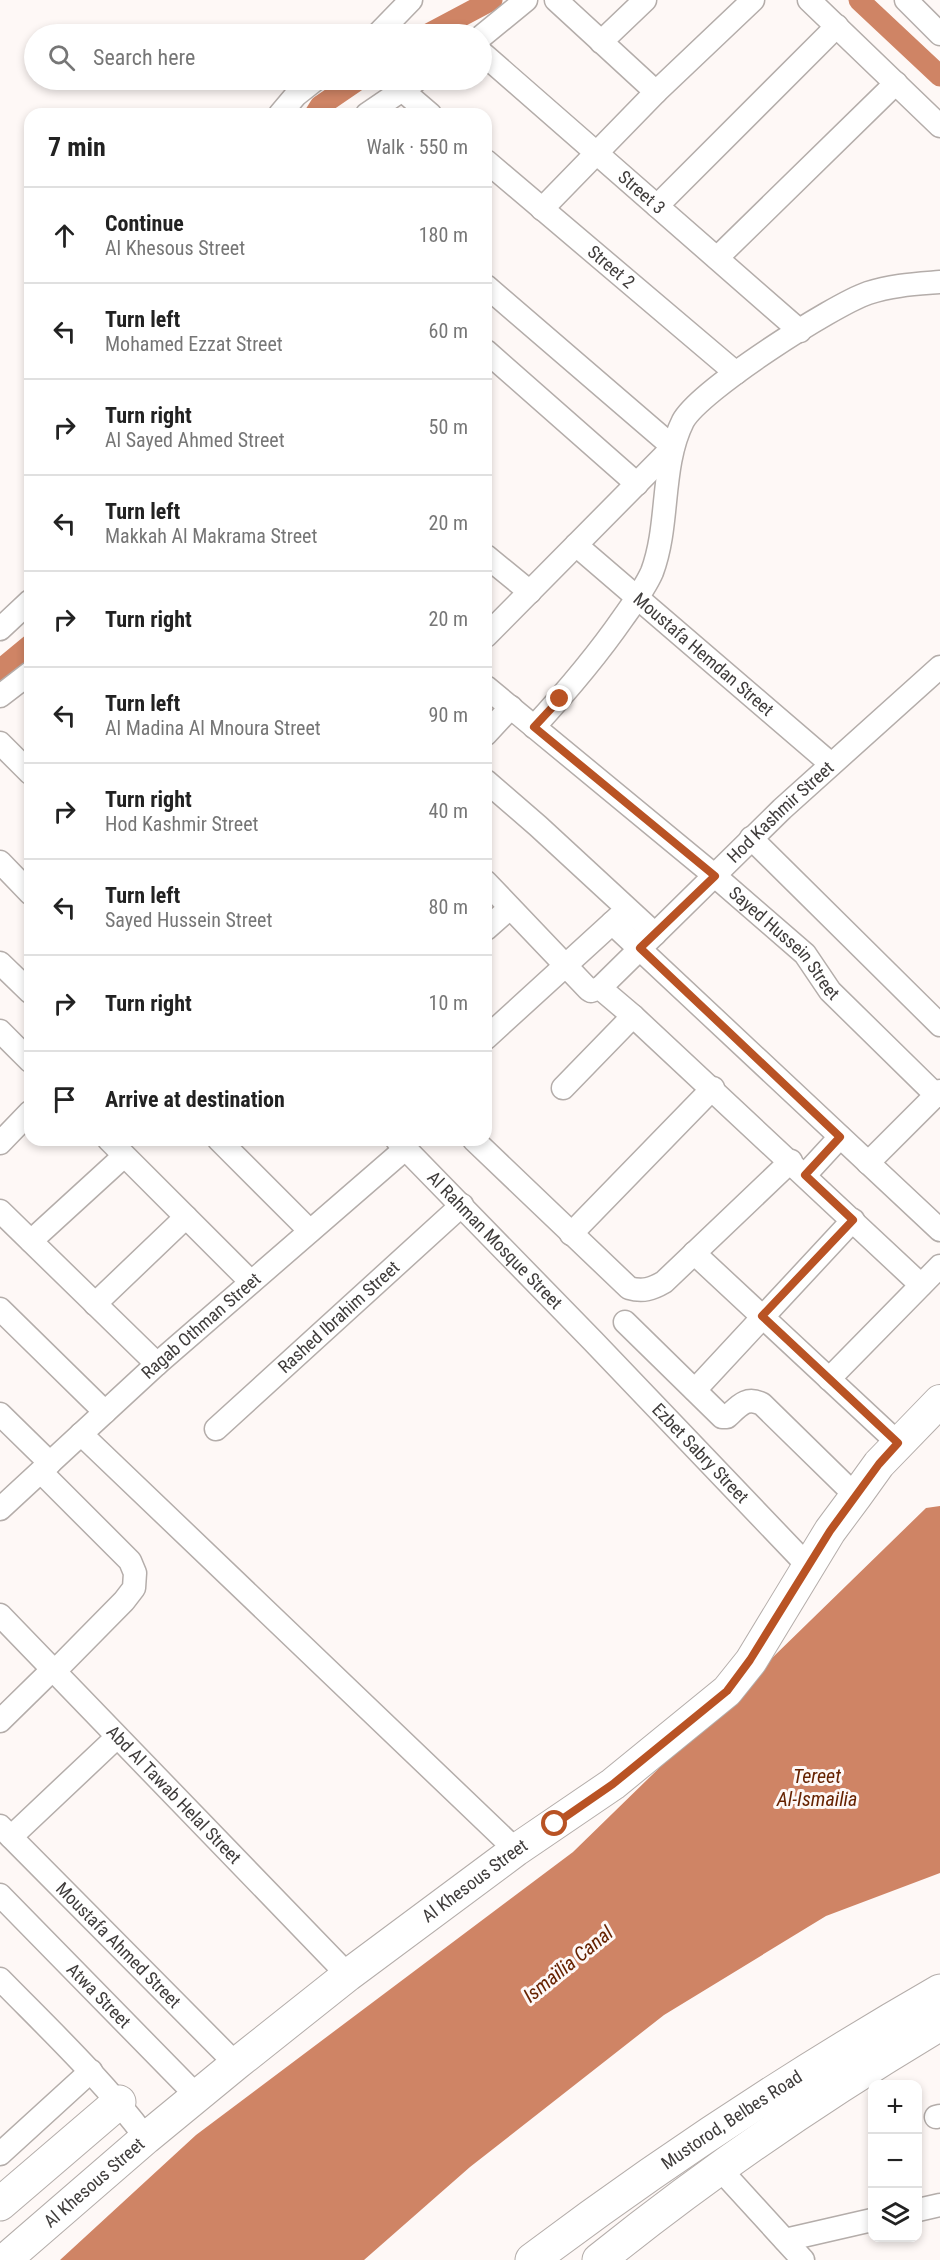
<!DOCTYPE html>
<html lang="en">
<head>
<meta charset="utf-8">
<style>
	body { margin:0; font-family:"Roboto Condensed",sans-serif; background:#f2f2f2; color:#222 }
	.controls { position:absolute; right:18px; bottom:18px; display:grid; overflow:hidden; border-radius:12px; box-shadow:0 3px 9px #0003 }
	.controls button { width:54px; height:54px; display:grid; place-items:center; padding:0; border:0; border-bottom:2px solid #e0e0e0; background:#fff; color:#222; font:30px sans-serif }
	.stop { position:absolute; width:18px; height:18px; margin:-14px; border:4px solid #b95324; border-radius:50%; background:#fff }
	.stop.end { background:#b95324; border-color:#fff; box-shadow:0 2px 6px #0008 }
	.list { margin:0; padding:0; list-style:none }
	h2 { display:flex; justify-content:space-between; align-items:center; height:78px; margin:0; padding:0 24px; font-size:26px }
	h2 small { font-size:20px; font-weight:400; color:#767676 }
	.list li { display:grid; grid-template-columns:39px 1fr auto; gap:18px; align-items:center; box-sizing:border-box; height:96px; padding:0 24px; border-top:2px solid #e0e0e0 }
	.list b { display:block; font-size:22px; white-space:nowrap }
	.list p { margin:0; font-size:20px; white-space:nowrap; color:#767676 }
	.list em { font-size:20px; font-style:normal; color:#767676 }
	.icon { flex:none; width:33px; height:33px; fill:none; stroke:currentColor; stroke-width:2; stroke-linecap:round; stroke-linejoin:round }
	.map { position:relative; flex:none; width:940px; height:2260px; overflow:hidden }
	.search { position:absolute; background:#fff; box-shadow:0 3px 9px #0003; left:24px; top:24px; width:468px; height:66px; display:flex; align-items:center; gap:15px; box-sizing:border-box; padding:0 21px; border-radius:33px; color:#767676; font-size:22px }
	.panel { position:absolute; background:#fff; box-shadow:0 3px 9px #0003; left:24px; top:108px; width:468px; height:1038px; border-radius:18px }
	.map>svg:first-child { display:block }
	.water { fill:#cf8465 }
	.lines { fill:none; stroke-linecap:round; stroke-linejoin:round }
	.canal { stroke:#cf8465; stroke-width:21 }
	.minor-casing { stroke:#b4adaa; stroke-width:25 }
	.secondary-casing { stroke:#b4adaa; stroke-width:34 }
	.primary-casing { stroke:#b4adaa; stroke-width:35 }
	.minor { stroke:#fff; stroke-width:22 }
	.secondary { stroke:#fff; stroke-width:32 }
	.primary { stroke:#fff; stroke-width:33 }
	.route { stroke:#b95324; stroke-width:8 }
	.labels { text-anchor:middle; stroke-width:6; stroke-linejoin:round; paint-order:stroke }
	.street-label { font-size:18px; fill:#3f3c3b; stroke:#fef8f6 }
	.water-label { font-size:20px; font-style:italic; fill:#620; stroke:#fef8f6 }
</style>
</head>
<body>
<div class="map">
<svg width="940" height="2260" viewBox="0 0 940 2260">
	<rect width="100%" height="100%" fill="#fef8f6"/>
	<!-- water -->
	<path class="water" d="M940,1506V1873L826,1916L664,2015L470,2167L364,2260H60L196,2135L573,1852L926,1508Z"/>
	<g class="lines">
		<!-- canal -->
		<g class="canal">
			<path d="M859,0L940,76"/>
			<path d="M428,34L492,0"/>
			<path d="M315,114L320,106L358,80"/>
			<path d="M0,670L30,645"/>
		</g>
		<!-- minor casing -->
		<g class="minor-casing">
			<g id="minor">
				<path d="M556,0L656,92"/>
				<path d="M809,0L940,126"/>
				<path d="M906,0L940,34"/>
				<path d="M378,34L411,0"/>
				<path d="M482,36L526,0"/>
				<path d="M601,42L645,0"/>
				<path id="s1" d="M482,53L800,331"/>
				<path d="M402,90L430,114"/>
				<path d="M280,114L296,95L315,80"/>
				<path d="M367,114L417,80"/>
				<path id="s2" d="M486,161L736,373"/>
				<path d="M657,206L837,26"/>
				<path d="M542,209L656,92L753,0"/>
				<path d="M717,258L896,83"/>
				<path d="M486,286L673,447L486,636"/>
				<path d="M486,351L637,484"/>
				<path id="s3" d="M576,545L831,764"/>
				<path d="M486,556L530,592"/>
				<path d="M0,629L30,601"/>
				<path id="s4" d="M486,687L715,876L805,954L830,991L936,1095"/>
				<path d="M0,696L30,673"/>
				<path d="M534,727C566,692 596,657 623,618C633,604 645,588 652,572C670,524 660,467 683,421C700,390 833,305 868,293C892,285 915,284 940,282"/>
				<path d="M486,734L511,707"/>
				<path d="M0,743L30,773"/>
				<path d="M486,781L538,826L655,934"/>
				<path d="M751,838L940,1025"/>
				<path d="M0,862L30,893"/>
				<path d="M486,882L588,989L591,991L600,988L633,1016L921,1285"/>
				<path d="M612,923L940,1230"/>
				<path d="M486,929L510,908"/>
				<path d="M0,963L30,992"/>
				<path id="s5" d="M600,988L782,809L940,667"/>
				<path d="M0,1031L30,1061"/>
				<path d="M486,1038L623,913"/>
				<path d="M563,1088L633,1016"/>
				<path d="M109,1140L251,1282"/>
				<path d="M219,1140L310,1231"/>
				<path id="s6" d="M397,1140L593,1341L808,1566"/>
				<path d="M474,1140L629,1288C643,1292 652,1289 664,1282L791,1161"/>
				<path d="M0,1143L30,1112"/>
				<path d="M868,1163L940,1091"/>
				<path d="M805,1175L840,1137"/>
				<path d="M0,1211L157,1364"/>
				<path d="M571,1234L713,1088"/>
				<path d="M31,1241L124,1156"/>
				<path d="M694,1253L898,1443"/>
				<path d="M95,1304L186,1217"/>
				<path d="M0,1309L105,1412"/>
				<path d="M625,1322L722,1417H727C739,1406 746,1396 762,1404L856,1496"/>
				<path d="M829,1379L940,1266"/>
				<path d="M695,1390L853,1220"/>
				<path d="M0,1414L50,1463"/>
				<path id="s7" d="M216,1429L462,1205"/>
				<path d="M81,1434L516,1850"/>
				<path d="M41,1472L130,1561L135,1573L134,1588L124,1601L54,1672"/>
				<path id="s8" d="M0,1509L157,1364L405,1149"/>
				<path id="s9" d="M0,1615L348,1975"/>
				<path d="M0,1721L52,1670"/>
				<path id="s10" d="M0,1826L236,2064"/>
				<path d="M11,1837L117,1737"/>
				<path id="s11" d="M0,1895L197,2096"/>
				<path d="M0,1979C51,2031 103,2080 146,2138"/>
				<path d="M936,2117L940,2116"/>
				<path d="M0,2154L91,2071"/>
				<path d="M719,2168L803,2260"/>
				<path d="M918,2210L940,2205"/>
				<path d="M785,2240L872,2220"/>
			</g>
		</g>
		<!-- secondary casing -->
		<g class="secondary-casing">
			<g id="secondary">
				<path id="s12" d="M5,2260L146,2138L236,2064L348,1975L516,1850L613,1784L727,1691L751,1661L830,1531L856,1496L879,1464L940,1401"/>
			</g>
		</g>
		<!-- primary casing -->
		<g class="primary-casing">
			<g id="primary">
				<path d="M0,2204L119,2102"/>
				<path id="s13" d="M532,2260C662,2162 799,2072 940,1991"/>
				<path d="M599,2260C707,2173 821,2095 940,2024"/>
			</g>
		</g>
		<!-- minor -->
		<use href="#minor" class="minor"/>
		<!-- secondary -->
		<use href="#secondary" class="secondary"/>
		<!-- primary -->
		<use href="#primary" class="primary"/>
	</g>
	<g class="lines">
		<!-- route -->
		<path class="route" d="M555,1824L613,1784L727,1691L750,1660L830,1531L879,1464L898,1443L762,1316L853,1220L805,1175L840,1137L640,948L715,876L534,727L560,699"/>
	</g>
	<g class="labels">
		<!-- street labels -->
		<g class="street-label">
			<text dy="6" stroke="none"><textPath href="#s1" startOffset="212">Street 3</textPath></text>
			<text dy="6" stroke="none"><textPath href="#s2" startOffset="164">Street 2</textPath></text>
			<text dy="6" stroke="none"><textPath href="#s3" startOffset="168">Moustafa Hemdan Street</textPath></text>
			<text dy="6" stroke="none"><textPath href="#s5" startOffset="252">Hod Kashmir Street</textPath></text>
			<text dy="6" stroke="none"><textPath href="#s4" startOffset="394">Sayed Hussein Street</textPath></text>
			<text dy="6" stroke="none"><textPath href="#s6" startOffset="140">Al Rahman Mosque Street</textPath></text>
			<text dy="6" stroke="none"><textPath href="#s7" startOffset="166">Rashed Ibrahim Street</textPath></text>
			<text dy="6" stroke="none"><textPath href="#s8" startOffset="272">Ragab Othman Street</textPath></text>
			<text dy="6" stroke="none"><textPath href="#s6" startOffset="436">Ezbet Sabry Street</textPath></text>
			<text dy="6" stroke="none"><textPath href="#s9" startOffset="250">Abd Al Tawab Helal Street</textPath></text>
			<text dy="6" stroke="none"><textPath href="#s12" startOffset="604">Al Khesous Street</textPath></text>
			<text dy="6" stroke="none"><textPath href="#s10" startOffset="168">Moustafa Ahmed Street</textPath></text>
			<text dy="6" stroke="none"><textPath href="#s11" startOffset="141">Atwa Street</textPath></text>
			<text dy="6" stroke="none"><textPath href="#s13" startOffset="244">Mustorod, Belbes Road</textPath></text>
			<text dy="6" stroke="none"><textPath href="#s12" startOffset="118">Al Khesous Street</textPath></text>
		</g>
		<!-- water labels -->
		<g class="water-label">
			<text x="817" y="1783">Tereet<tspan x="817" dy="23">Al-Ismailia</tspan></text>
			<text transform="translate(568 1964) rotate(-39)" y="7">Ismaïlia Canal</text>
		</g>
	</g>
</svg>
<div class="controls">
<button>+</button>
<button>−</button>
<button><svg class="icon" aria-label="layers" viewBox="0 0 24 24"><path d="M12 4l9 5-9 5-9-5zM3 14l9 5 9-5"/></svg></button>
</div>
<div class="stop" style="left:555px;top:1824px"></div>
<div class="stop end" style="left:560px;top:699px"></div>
<div class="search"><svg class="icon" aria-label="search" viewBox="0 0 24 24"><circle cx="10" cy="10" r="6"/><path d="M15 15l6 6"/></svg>Search here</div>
<section class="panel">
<h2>7 min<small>Walk · 550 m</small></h2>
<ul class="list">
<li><svg class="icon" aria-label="ahead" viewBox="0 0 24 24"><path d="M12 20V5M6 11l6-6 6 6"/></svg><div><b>Continue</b><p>Al Khesous Street</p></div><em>180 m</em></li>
<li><svg class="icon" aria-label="left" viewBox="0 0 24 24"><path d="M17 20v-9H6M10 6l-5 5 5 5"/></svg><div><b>Turn left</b><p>Mohamed Ezzat Street</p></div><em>60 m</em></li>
<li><svg class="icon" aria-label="right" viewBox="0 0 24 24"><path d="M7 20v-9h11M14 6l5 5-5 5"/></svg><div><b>Turn right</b><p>Al Sayed Ahmed Street</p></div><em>50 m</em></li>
<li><svg class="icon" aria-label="left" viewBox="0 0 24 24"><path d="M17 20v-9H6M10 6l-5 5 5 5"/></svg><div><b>Turn left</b><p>Makkah Al Makrama Street</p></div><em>20 m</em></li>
<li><svg class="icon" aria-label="right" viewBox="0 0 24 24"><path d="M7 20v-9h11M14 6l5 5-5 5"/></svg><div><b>Turn right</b></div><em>20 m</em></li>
<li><svg class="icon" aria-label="left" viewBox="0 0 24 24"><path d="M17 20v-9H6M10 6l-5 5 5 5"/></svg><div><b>Turn left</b><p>Al Madina Al Mnoura Street</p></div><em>90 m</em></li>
<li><svg class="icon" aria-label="right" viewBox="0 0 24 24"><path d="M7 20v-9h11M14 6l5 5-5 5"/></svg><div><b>Turn right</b><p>Hod Kashmir Street</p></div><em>40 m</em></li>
<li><svg class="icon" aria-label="left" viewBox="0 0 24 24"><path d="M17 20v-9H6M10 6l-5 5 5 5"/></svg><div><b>Turn left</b><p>Sayed Hussein Street</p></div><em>80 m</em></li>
<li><svg class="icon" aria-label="right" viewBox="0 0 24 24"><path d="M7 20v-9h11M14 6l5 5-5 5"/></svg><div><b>Turn right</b></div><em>10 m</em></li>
<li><svg class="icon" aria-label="arrive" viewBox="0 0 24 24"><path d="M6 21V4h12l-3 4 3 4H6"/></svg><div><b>Arrive at destination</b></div></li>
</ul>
</section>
</div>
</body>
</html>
